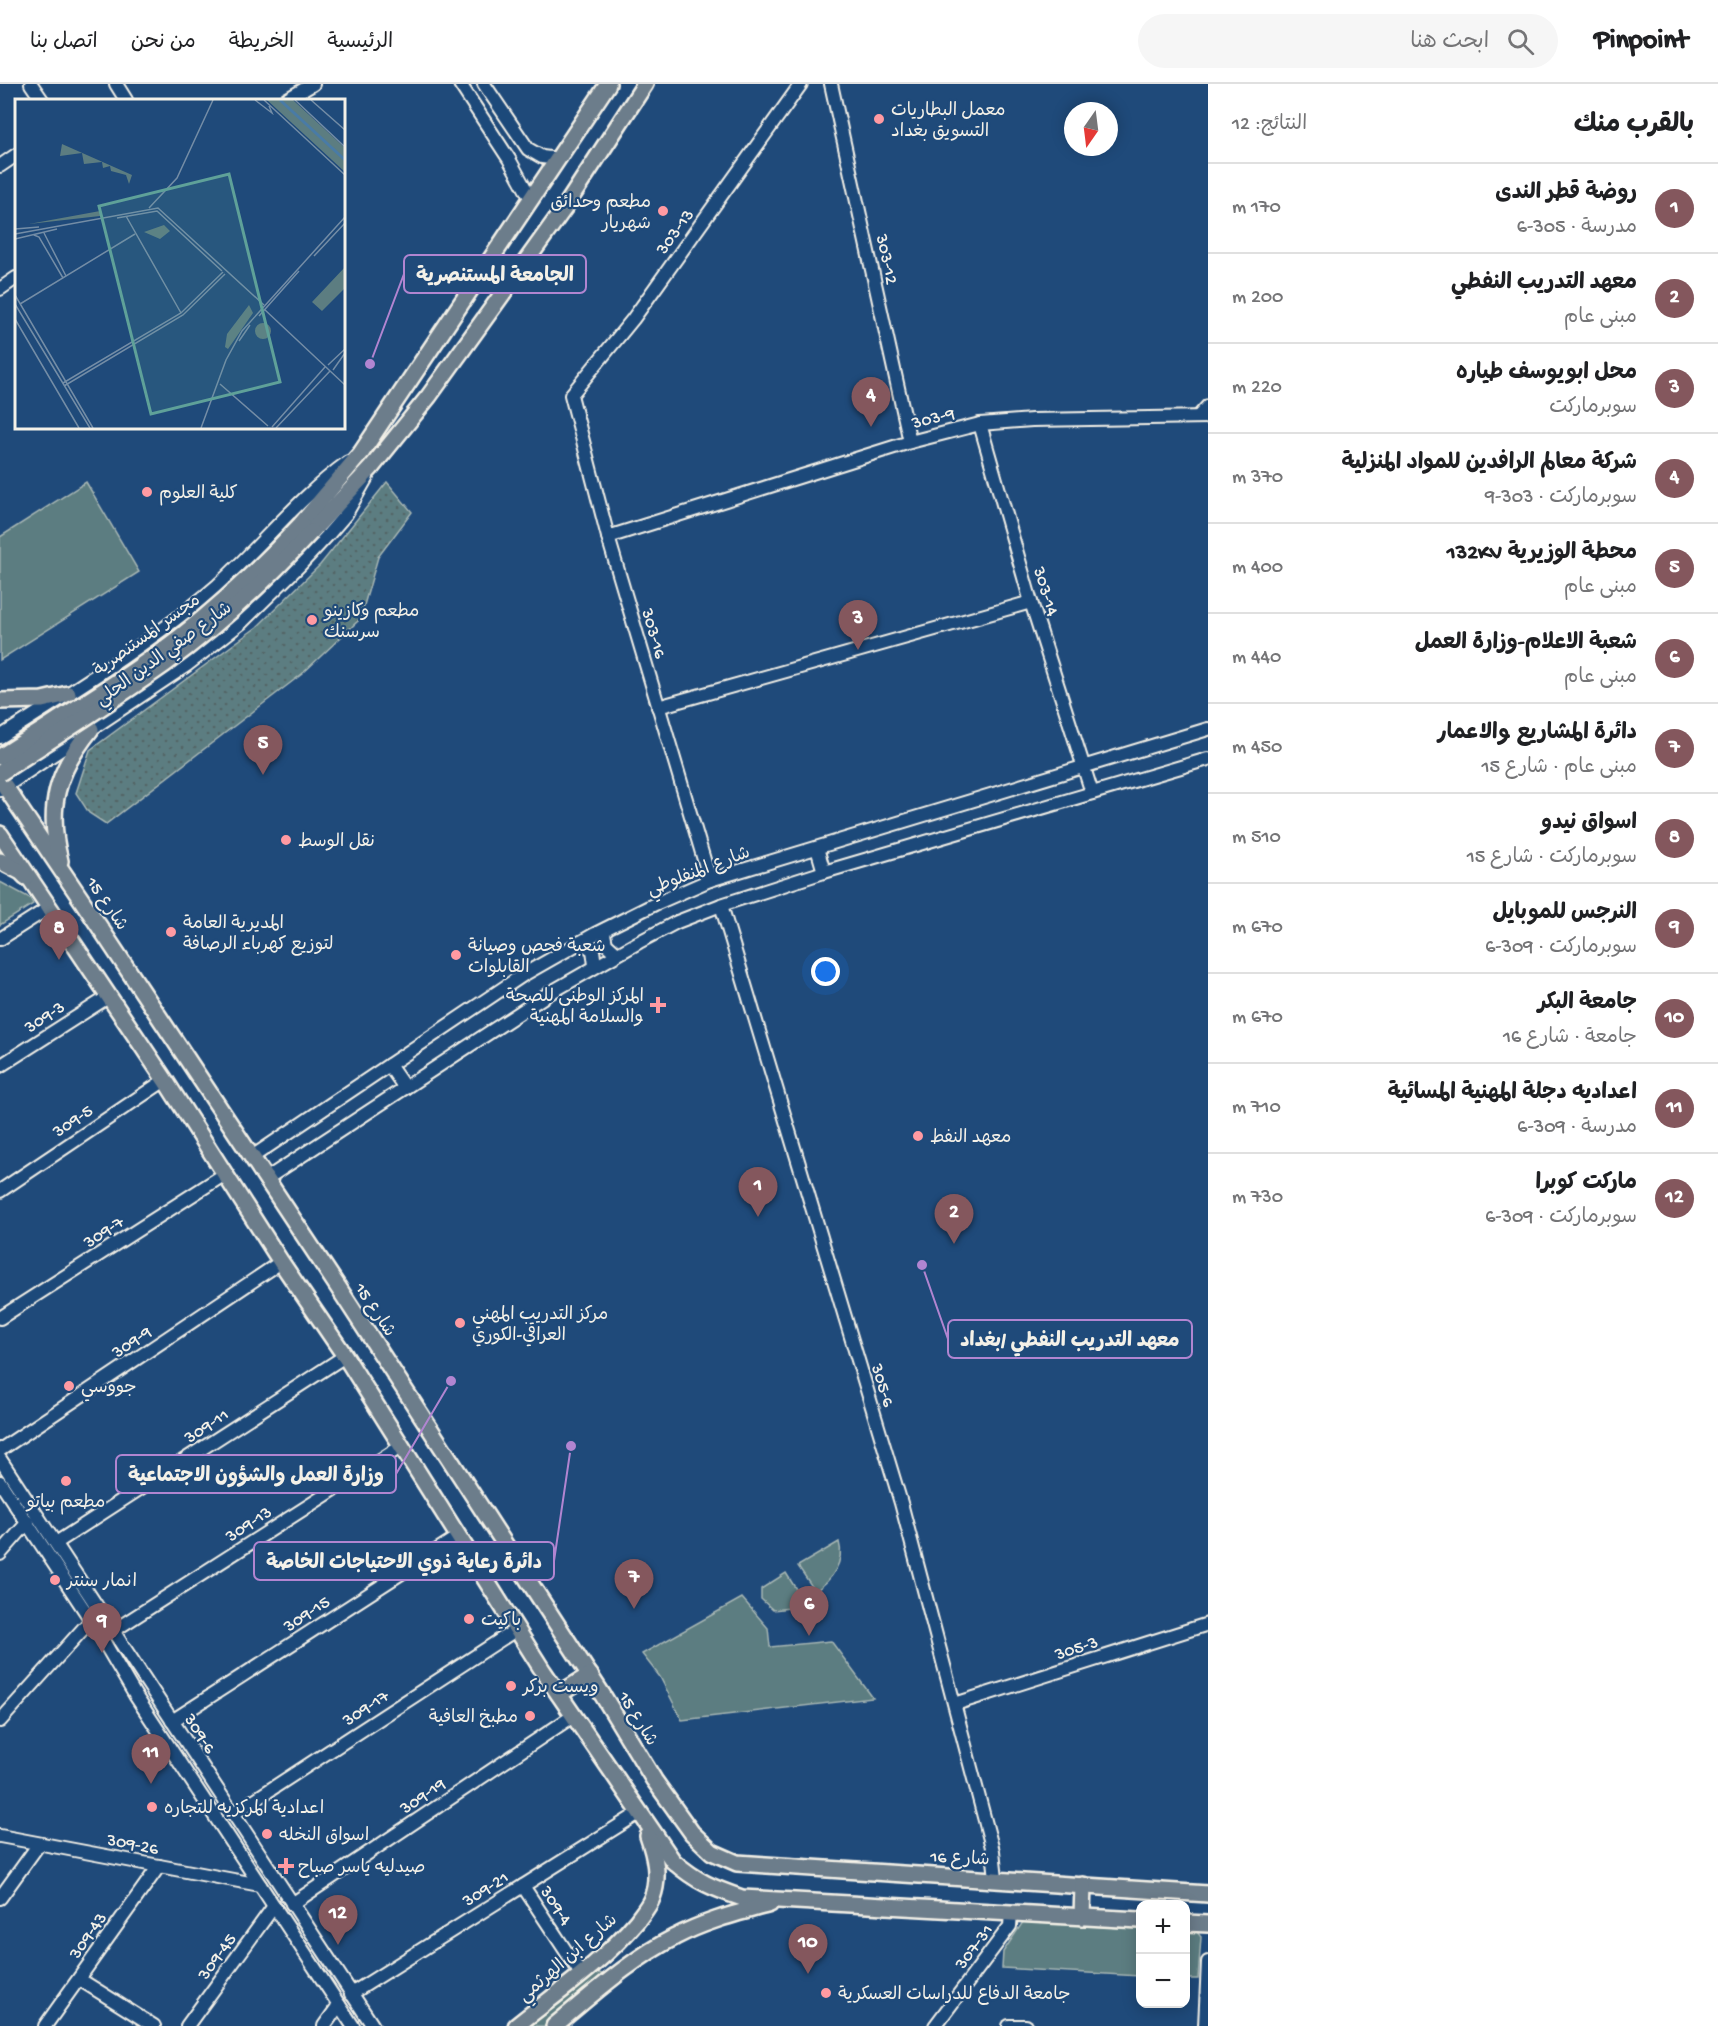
<!DOCTYPE html>
<html lang="ar">
<head>
<meta charset="utf-8">
<style>
	body { margin:0; font-family:"Gochi Hand","Playpen Sans Arabic",sans-serif; background:#f6f6f6; color:#202124; direction:rtl }
	.controls { position:absolute; right:18px; bottom:18px; display:grid; overflow:hidden; border-radius:12px; box-shadow:0 3px 15px #0003 }
	.controls button { width:54px; height:54px; display:grid; place-items:center; padding:0; border:0; border-bottom:2px solid #e0e0e0; background:#fff; color:#202124; font:30px sans-serif }
	.compass { position:absolute; left:1064px; top:18px; width:54px; height:54px; border-radius:50%; background:#fff; box-shadow:0 3px 15px #0003; rotate:194deg }
	.you { position:absolute; left:826px; top:888px; width:21px; height:21px; margin:-15px; border:4px solid #fff; border-radius:50%; background:#1a73e8; box-shadow:0 0 0 9px #1a73e833 }
	.badge { display:grid; place-items:center; width:39px; height:39px; border-radius:50%; background:#84575d; color:#fff; font-size:20px; font-weight:700 }
	.pin { position:absolute; translate:-50% -50px; filter:drop-shadow(0 2px 3px #0008) }
	.pin::after { content:''; position:absolute; top:32px; width:21px; height:18px; background:inherit; clip-path:polygon(0 0,100% 0,50% 100%) }
	.list { margin:0; padding:0; list-style:none }
	h2 { display:flex; justify-content:space-between; align-items:center; height:78px; margin:0; padding:0 24px; font-size:26px }
	h2 small { font-size:20px; font-weight:400; color:#757577 }
	.list li { display:grid; grid-template-columns:39px 1fr auto; gap:18px; align-items:center; box-sizing:border-box; height:90px; padding:0 24px; border-top:2px solid #e0e0e0 }
	.list b { display:block; font-size:22px; white-space:nowrap }
	.list p { margin:0; font-size:20px; white-space:nowrap; color:#757577 }
	.list em { font-size:20px; font-style:normal; color:#757577 }
	.icon { flex:none; width:33px; height:33px; fill:none; stroke:currentColor; stroke-width:2; stroke-linecap:round; stroke-linejoin:round }
	.map { position:relative; flex:none; width:1208px; height:1942px; overflow:hidden; direction:ltr }
	header { display:flex; align-items:center; gap:36px; box-sizing:border-box; height:84px; padding:0 30px; background:#fff; border-bottom:2px solid #e0e0e0 }
	header strong { font-size:28px }
	nav { display:flex; gap:33px; margin-inline-start:auto; font-size:21px }
	.search { width:420px; height:54px; background:#f6f6f6; display:flex; align-items:center; gap:15px; box-sizing:border-box; padding:0 21px; border-radius:33px; color:#757577; font-size:22px }
	main { display:flex }
	aside { flex:1; background:#fff }
	.map>svg:first-child { display:block }
	.grass { fill:#5c7d81; stroke:#a8b7b4; stroke-width:1.5 }
	.park { fill:url(#park-dots); stroke:#a8b7b4; stroke-width:1.5 }
	.lines { fill:none; stroke-linecap:round; stroke-linejoin:round }
	.minor-casing { stroke:#f4f1e8; stroke-width:16 }
	.major-casing { stroke:#f4f1e8; stroke-width:20 }
	.minor { stroke:#1f4a7a; stroke-width:12 }
	.major { stroke:#6c7d8b; stroke-width:15 }
	.major-bridge-casing { stroke:#f4f1e8; stroke-width:20; stroke-linecap:butt }
	.major-bridge { stroke:#6c7d8b; stroke-width:15 }
	.poi-dot { fill:#ff9aa2; stroke:#1f4a7a; stroke-width:2 }
	.labels { text-anchor:middle; stroke-width:4.5; stroke-linejoin:round; paint-order:stroke }
	.poi-label { font-size:18px; fill:#f4f1e8; stroke:#1f4a7a; text-anchor:start }
	.street-label { font-size:18px; fill:#f4f1e8; stroke:#1f4a7a }
	.inset-river { fill:none; stroke:#497ba6; stroke-width:3 }
	.inset-road { fill:none; stroke:#748da6; stroke-width:1.5 }
	.view { fill:#5fa199; fill-opacity:0.15; stroke:#5fa199; stroke-width:3 }
	.inset-edge { fill:none; stroke:#f4f1e8; stroke-width:3 }
	.leader { fill:none; stroke:#b185d1; stroke-width:2 }
	.callout-dot { fill:#b185d1; stroke:#1f4a7a; stroke-width:2 }
	.callout { fill:#1f4a7a; stroke:#b185d1; stroke-width:2 }
	.callout-label { font-size:20px; text-anchor:middle; font-weight:bold; fill:#f4f1e8 }
</style>
</head>
<body>
<header>
<strong>Pinpoint</strong>
<div class="search"><svg class="icon" aria-label="search" viewBox="0 0 24 24"><circle cx="10" cy="10" r="6"/><path d="M15 15l6 6"/></svg>ابحث هنا</div>
<nav><a>الرئيسية</a><a>الخريطة</a><a>من نحن</a><a>اتصل بنا</a></nav>
</header>
<main>
<aside>
<h2>بالقرب منك<small>النتائج: 12</small></h2>
<ul class="list">
<li><span class="badge">1</span><div><b>روضة قطر الندى</b><p>مدرسة · 305-6</p></div><em>170 m</em></li>
<li><span class="badge">2</span><div><b>معهد التدريب النفطي</b><p>مبنى عام</p></div><em>200 m</em></li>
<li><span class="badge">3</span><div><b>محل ابويوسف طياره</b><p>سوبرماركت</p></div><em>220 m</em></li>
<li><span class="badge">4</span><div><b>شركة معالم الرافدين للمواد المنزلية</b><p>سوبرماركت · 303-9</p></div><em>370 m</em></li>
<li><span class="badge">5</span><div><b>محطة الوزيرية 132KV</b><p>مبنى عام</p></div><em>400 m</em></li>
<li><span class="badge">6</span><div><b>شعبة الاعلام-وزارة العمل</b><p>مبنى عام</p></div><em>440 m</em></li>
<li><span class="badge">7</span><div><b>دائرة المشاريع والاعمار</b><p>مبنى عام · شارع 15</p></div><em>450 m</em></li>
<li><span class="badge">8</span><div><b>اسواق نيدو</b><p>سوبرماركت · شارع 15</p></div><em>510 m</em></li>
<li><span class="badge">9</span><div><b>النرجس للموبايل</b><p>سوبرماركت · 309-6</p></div><em>670 m</em></li>
<li><span class="badge">10</span><div><b>جامعة البكر</b><p>جامعة · شارع 16</p></div><em>670 m</em></li>
<li><span class="badge">11</span><div><b>اعداديه دجلة المهنية المسائية</b><p>مدرسة · 309-6</p></div><em>710 m</em></li>
<li><span class="badge">12</span><div><b>ماركت كوبرا</b><p>سوبرماركت · 309-6</p></div><em>730 m</em></li>
</ul>
</aside>
<div class="map">
<svg width="1208" height="1942" viewBox="0 0 1208 1942">
	<defs>
		<pattern id="park-dots" width="8" height="8" patternUnits="userSpaceOnUse" patternTransform="scale(1.5)"><rect width="8" height="8" fill="#5c7d81"/><path d="M2 2h.1M6 6h.1" fill="none" stroke="#536566" stroke-width="1.8" stroke-linecap="round"/></pattern>
	</defs>
	<rect width="100%" height="100%" fill="#1f4a7a"/>
	<filter id="ink" filterUnits="userSpaceOnUse"><feTurbulence type="fractalNoise" baseFrequency=".0167" numOctaves="2"/><feDisplacementMap in="SourceGraphic" scale="12" xChannelSelector="R" yChannelSelector="G"/><feConvolveMatrix kernelMatrix="1 2 1 2 8 2 1 2 1" color-interpolation-filters="sRGB"/></filter>
	<g filter="url(#ink)">
		<!-- grass -->
		<g class="grass">
			<path d="M86,398L139,488L0,576V453Z"/>
			<path d="M0,798L30,814L33,820L0,841Z"/>
			<path d="M839,1458C845,1478 832,1496 815,1507L798,1482Z"/>
			<path d="M786,1489L804,1518L790,1524L773,1526L761,1515V1505Z"/>
			<path d="M742,1514L768,1544L770,1563L831,1557L873,1614L682,1636L660,1593L642,1570Z"/>
			<path d="M1023,1838L1140,1845V1892L1002,1884L1003,1868Z"/>
			<path d="M1186,1847L1197,1848L1201,1853L1198,1895H1186Z"/>
			<path d="M597,1888L602,1890L594,1903L545,1942H526L591,1891Z"/>
		</g>
		<!-- park -->
		<path class="park" d="M387,398L412,428L378,473L360,535L302,590L106,740L89,729L76,709L90,666L257,543L320,481Z"/>
		<g class="lines">
			<!-- minor casing -->
			<g class="minor-casing">
				<g id="minor">
					<path d="M31,0L42,16"/>
					<path d="M116,0L126,16"/>
					<path d="M460,0L509,75L531,115"/>
					<path d="M484,0L528,65L542,73L558,75"/>
					<path d="M831,0L910,358"/>
					<path d="M286,16L313,0"/>
					<path d="M0,82L16,71"/>
					<path d="M0,205L16,194"/>
					<path d="M1198,333L1208,322"/>
					<path d="M980,340L1031,518L1092,709"/>
					<path d="M608,453L910,358L980,340L1032,336L1208,333"/>
					<path d="M658,623L1031,518"/>
					<path d="M0,653C74,606 151,559 218,501C262,461 299,413 348,378"/>
					<path d="M0,706L187,581L241,539L300,481L327,452L346,430L367,393"/>
					<path d="M817,764L824,788"/>
					<path d="M710,796L608,453L571,311L633,235L801,0"/>
					<path d="M721,821L901,1419L993,1767L996,1794"/>
					<path d="M606,845L604,850L606,860L617,870"/>
					<path d="M0,855L50,823"/>
					<path d="M581,858L593,866L595,881"/>
					<path d="M389,981L405,1004"/>
					<path d="M0,982L108,913"/>
					<path d="M252,1073L523,891L595,850L655,820L710,796L1208,645"/>
					<path d="M266,1095L548,910L639,858L677,838L721,821L824,788L1208,675"/>
					<path d="M0,1107L165,996"/>
					<path d="M0,1234L225,1090"/>
					<path d="M0,1366L281,1178"/>
					<path d="M0,1375L373,1942"/>
					<path d="M0,1398L91,1536L135,1611L353,1942"/>
					<path d="M56,1459L345,1272"/>
					<path d="M0,1470L28,1438"/>
					<path d="M113,1547L402,1362"/>
					<path d="M955,1620L1208,1540"/>
					<path d="M0,1637L91,1536"/>
					<path d="M172,1637L459,1452"/>
					<path d="M233,1730L517,1545"/>
					<path d="M0,1752L260,1801"/>
					<path d="M523,1802L581,1890"/>
					<path d="M0,1814L39,1760"/>
					<path d="M292,1820L573,1632"/>
					<path d="M79,1895L154,1942"/>
					<path d="M351,1910L639,1729"/>
					<path d="M45,1942L159,1782"/>
					<path d="M187,1942L274,1822"/>
					<path d="M324,1942L339,1921"/>
					<path d="M935,1942L1010,1842L1011,1829"/>
					<path d="M1009,1942H1026"/>
					<path d="M1205,1942L1208,1878"/>
				</g>
			</g>
			<!-- major casing -->
			<g class="major-casing">
				<g id="major">
					<path d="M301,440L361,369L608,0"/>
					<path d="M311,448L371,384L429,312L565,123L645,0"/>
					<path d="M0,617L42,616L68,610"/>
					<path d="M0,695L87,824L338,1203L602,1610L654,1696L692,1749L712,1768L737,1779L1208,1810"/>
					<path d="M0,750L165,996L281,1178L345,1272L543,1587L673,1777C697,1798 713,1804 742,1814L1140,1836"/>
					<path d="M0,777L21,788L26,793"/>
					<path d="M60,777C46,723 57,687 91,645"/>
					<path d="M559,1610L590,1591"/>
					<path d="M1082,1833L1083,1801"/>
					<path d="M1186,1839L1208,1840"/>
					<path d="M516,1942C557,1909 603,1878 637,1837C642,1830 649,1822 652,1814C660,1793 655,1772 648,1752"/>
					<path d="M554,1942C592,1911 631,1875 675,1853C705,1837 738,1829 770,1820"/>
				</g>
			</g>
			<!-- minor -->
			<use href="#minor" class="minor"/>
			<!-- major -->
			<use href="#major" class="major"/>
			<!-- major-bridge casing -->
			<g class="major-bridge-casing">
				<g id="major-bridge">
					<path d="M0,673C60,634 123,597 180,553C223,519 263,481 301,440"/>
					<path d="M0,689C55,653 111,618 165,580C218,542 267,496 311,448"/>
				</g>
			</g>
			<!-- major-bridge -->
			<use href="#major-bridge" class="major-bridge"/>
		</g>
	</g>
	<!-- markers -->
	<g class="poi-dot">
		<circle cx="879" cy="35" r="6"/>
		<circle cx="663" cy="127" r="6"/>
		<circle cx="147" cy="408" r="6"/>
		<circle cx="312" cy="536" r="6"/>
		<circle cx="286" cy="756" r="6"/>
		<circle cx="171" cy="848" r="6"/>
		<circle cx="456" cy="871" r="6"/>
		<path d="M655 912h6v6h6v6h-6v6h-6v-6h-6v-6h6z"/>
		<circle cx="918" cy="1052" r="6"/>
		<circle cx="460" cy="1239" r="6"/>
		<circle cx="69" cy="1302" r="6"/>
		<circle cx="66" cy="1397" r="6"/>
		<circle cx="55" cy="1496" r="6"/>
		<circle cx="469" cy="1535" r="6"/>
		<circle cx="511" cy="1602" r="6"/>
		<circle cx="530" cy="1632" r="6"/>
		<circle cx="152" cy="1723" r="6"/>
		<circle cx="267" cy="1750" r="6"/>
		<path d="M283 1773h6v6h6v6h-6v6h-6v-6h-6v-6h6z"/>
		<circle cx="826" cy="1909" r="6"/>
	</g>
	<g class="labels">
		<!-- poi labels -->
		<g class="poi-label">
			<text x="891" y="31">معمل البطاريات<tspan x="891" dy="21">التسويق بغداد</tspan></text>
			<text x="651" y="123" text-anchor="end">مطعم وحدائق<tspan x="651" dy="21">شهريار</tspan></text>
			<text x="159" y="414">كلية العلوم</text>
			<text x="324" y="532">مطعم وكازينو<tspan x="324" dy="21">سرسنك</tspan></text>
			<text x="298" y="762">نقل الوسط</text>
			<text x="183" y="844">المديرية العامة<tspan x="183" dy="21">لتوزيع كهرباء الرصافة</tspan></text>
			<text x="468" y="867">شعبة فحص وصيانة<tspan x="468" dy="21">القابلوات</tspan></text>
			<text x="644" y="917" text-anchor="end">المركز الوطني للصحة<tspan x="644" dy="21">والسلامة المهنية</tspan></text>
			<text x="930" y="1058">معهد النفط</text>
			<text x="472" y="1235">مركز التدريب المهني<tspan x="472" dy="21">العراقي-الكوري</tspan></text>
			<text x="81" y="1308">جووسي</text>
			<text x="66" y="1423" text-anchor="middle">مطعم بياتو</text>
			<text x="67" y="1502">انمار سنتر</text>
			<text x="481" y="1541">باكيت</text>
			<text x="523" y="1608">ويست بركر</text>
			<text x="518" y="1638" text-anchor="end">مطبخ العافية</text>
			<text x="164" y="1729">اعدادية المركزيه للتجاره</text>
			<text x="279" y="1756">اسواق النخله</text>
			<text x="298" y="1788">صيدليه ياسر صباح</text>
			<text x="838" y="1915">جامعة الدفاع للدراسات العسكرية</text>
		</g>
		<!-- street labels -->
		<g class="street-label">
			<text transform="translate(674 147) rotate(-54)" y="6">303-13</text>
			<text transform="translate(888 175) rotate(78)" y="6">303-12</text>
			<text transform="translate(933 333) rotate(-14)" y="6">303-9</text>
			<text transform="translate(1047 507) rotate(73)" y="6">303-14</text>
			<text transform="translate(655 549) rotate(74)" y="6">303-16</text>
			<text transform="translate(146 550) rotate(-36)" y="6">مجسر المستنصرية</text>
			<text transform="translate(163 569) rotate(-36)" y="6">شارع صفي الدين الحلي</text>
			<text transform="translate(698 786) rotate(-21)" y="6">شارع المنفلوطي</text>
			<text transform="translate(108 819) rotate(56)" y="6">شارع 15</text>
			<text transform="translate(44 932) rotate(-33)" y="6">309-3</text>
			<text transform="translate(72 1036) rotate(-34)" y="6">309-5</text>
			<text transform="translate(103 1147) rotate(-33)" y="6">309-7</text>
			<text transform="translate(376 1225) rotate(57)" y="6">شارع 15</text>
			<text transform="translate(131 1257) rotate(-34)" y="6">309-9</text>
			<text transform="translate(884 1301) rotate(73)" y="6">305-6</text>
			<text transform="translate(206 1341) rotate(-33)" y="6">309-11</text>
			<text transform="translate(248 1439) rotate(-33)" y="6">309-13</text>
			<text transform="translate(306 1529) rotate(-33)" y="6">309-15</text>
			<text transform="translate(1076 1563) rotate(-18)" y="6">305-3</text>
			<text transform="translate(365 1623) rotate(-33)" y="6">309-17</text>
			<text transform="translate(639 1634) rotate(59)" y="6">شارع 15</text>
			<text transform="translate(201 1649) rotate(57)" y="6">309-6</text>
			<text transform="translate(422 1711) rotate(-34)" y="6">309-19</text>
			<text transform="translate(133 1759) rotate(11)" y="6">309-26</text>
			<text transform="translate(960 1773) rotate(3)" y="6">شارع 16</text>
			<text transform="translate(485 1804) rotate(-32)" y="6">309-21</text>
			<text transform="translate(557 1821) rotate(57)" y="6">309-4</text>
			<text transform="translate(87 1851) rotate(-55)" y="6">309-43</text>
			<text transform="translate(973 1862) rotate(-53)" y="6">307-31</text>
			<text transform="translate(216 1872) rotate(-54)" y="6">309-45</text>
			<text transform="translate(567 1873) rotate(-41)" y="6">شارع ابن الهرثمي</text>
		</g>
	</g>
	<!-- overview -->
	<g transform="translate(15 15)">
		<rect width="330" height="330" fill="#1f4a7a"/>
		<path d="M252,1H278L330,49V73ZM47,45L117,76L114,85L111,76L96,72L95,67L88,69L87,63L69,65L67,54L45,57ZM85,112V117L14,125ZM149,126L155,132L145,140L129,133ZM330,168V189L307,212L297,203ZM240 232a8 8 0 1 1 16 0a8 8 0 1 1-16 0Z" fill="#5c7d81"/>
		<path d="M234,206L238,214L213,250L210,248L212,235Z" fill="#5c7d81"/>
		<path class="inset-river" d="M265,1L330,61"/>
		<path class="inset-road" d="M240,1L257,14L254,7M249,1L330,76M280,1L330,48M296,1L330,31M134,109L162,79L198,1M111,117L166,214M102,119L142,112L207,172M0,130L24,128M29,134L51,177M0,135L143,109L249,206M19,136L24,138L48,179M0,140L42,130M299,157L330,124M0,196L78,329M0,205L75,329M5,205L120,135M249,210L330,286M244,217L284,172M0,220L64,329M224,242L235,226M313,266L330,250M318,271L330,254M48,284L166,214L208,173M205,285L253,327M49,287L168,216L210,175M257,328L310,268M186,329L211,261L227,232L330,118M261,329L315,272"/>
		<path class="view" d="M214,75L265,283L136,315L84,107Z"/>
		<rect width="330" height="330" class="inset-edge"/>
	</g>
	<!-- callouts -->
	<path class="leader" d="M370 280L404 190M922 1181L948 1255M451 1297L396 1390M571 1362L554 1477"/>
	<g class="callout-dot">
		<circle cx="370" cy="280" r="6"/>
		<circle cx="922" cy="1181" r="6"/>
		<circle cx="451" cy="1297" r="6"/>
		<circle cx="571" cy="1362" r="6"/>
	</g>
	<g class="callout">
		<rect x="404" y="171" width="182" height="38" rx="6"/>
		<rect x="948" y="1236" width="244" height="38" rx="6"/>
		<rect x="116" y="1371" width="280" height="38" rx="6"/>
		<rect x="254" y="1458" width="300" height="38" rx="6"/>
	</g>
	<g class="callout-label">
		<text x="495" y="197">الجامعة المستنصرية</text>
		<text x="1070" y="1262">معهد التدريب النفطي /بغداد</text>
		<text x="256" y="1397">وزارة العمل والشؤون الاجتماعية</text>
		<text x="404" y="1484">دائرة رعاية ذوي الاحتياجات الخاصة</text>
	</g>
</svg>
<div class="controls">
<button>+</button>
<button>−</button>
</div>
<svg class="compass" viewBox="-18 -18 36 36"><path d="M0-13l5 13h-10z" fill="#e53935"/><path d="M0 13l5-13h-10z" fill="#757577"/></svg>
<div class="you"></div>
<div class="pin badge" style="left:758px;top:1133px">1</div>
<div class="pin badge" style="left:954px;top:1160px">2</div>
<div class="pin badge" style="left:858px;top:566px">3</div>
<div class="pin badge" style="left:871px;top:343px">4</div>
<div class="pin badge" style="left:263px;top:691px">5</div>
<div class="pin badge" style="left:809px;top:1552px">6</div>
<div class="pin badge" style="left:634px;top:1525px">7</div>
<div class="pin badge" style="left:59px;top:876px">8</div>
<div class="pin badge" style="left:102px;top:1569px">9</div>
<div class="pin badge" style="left:808px;top:1890px">10</div>
<div class="pin badge" style="left:151px;top:1700px">11</div>
<div class="pin badge" style="left:338px;top:1861px">12</div>
</div>
</main>
</body>
</html>
